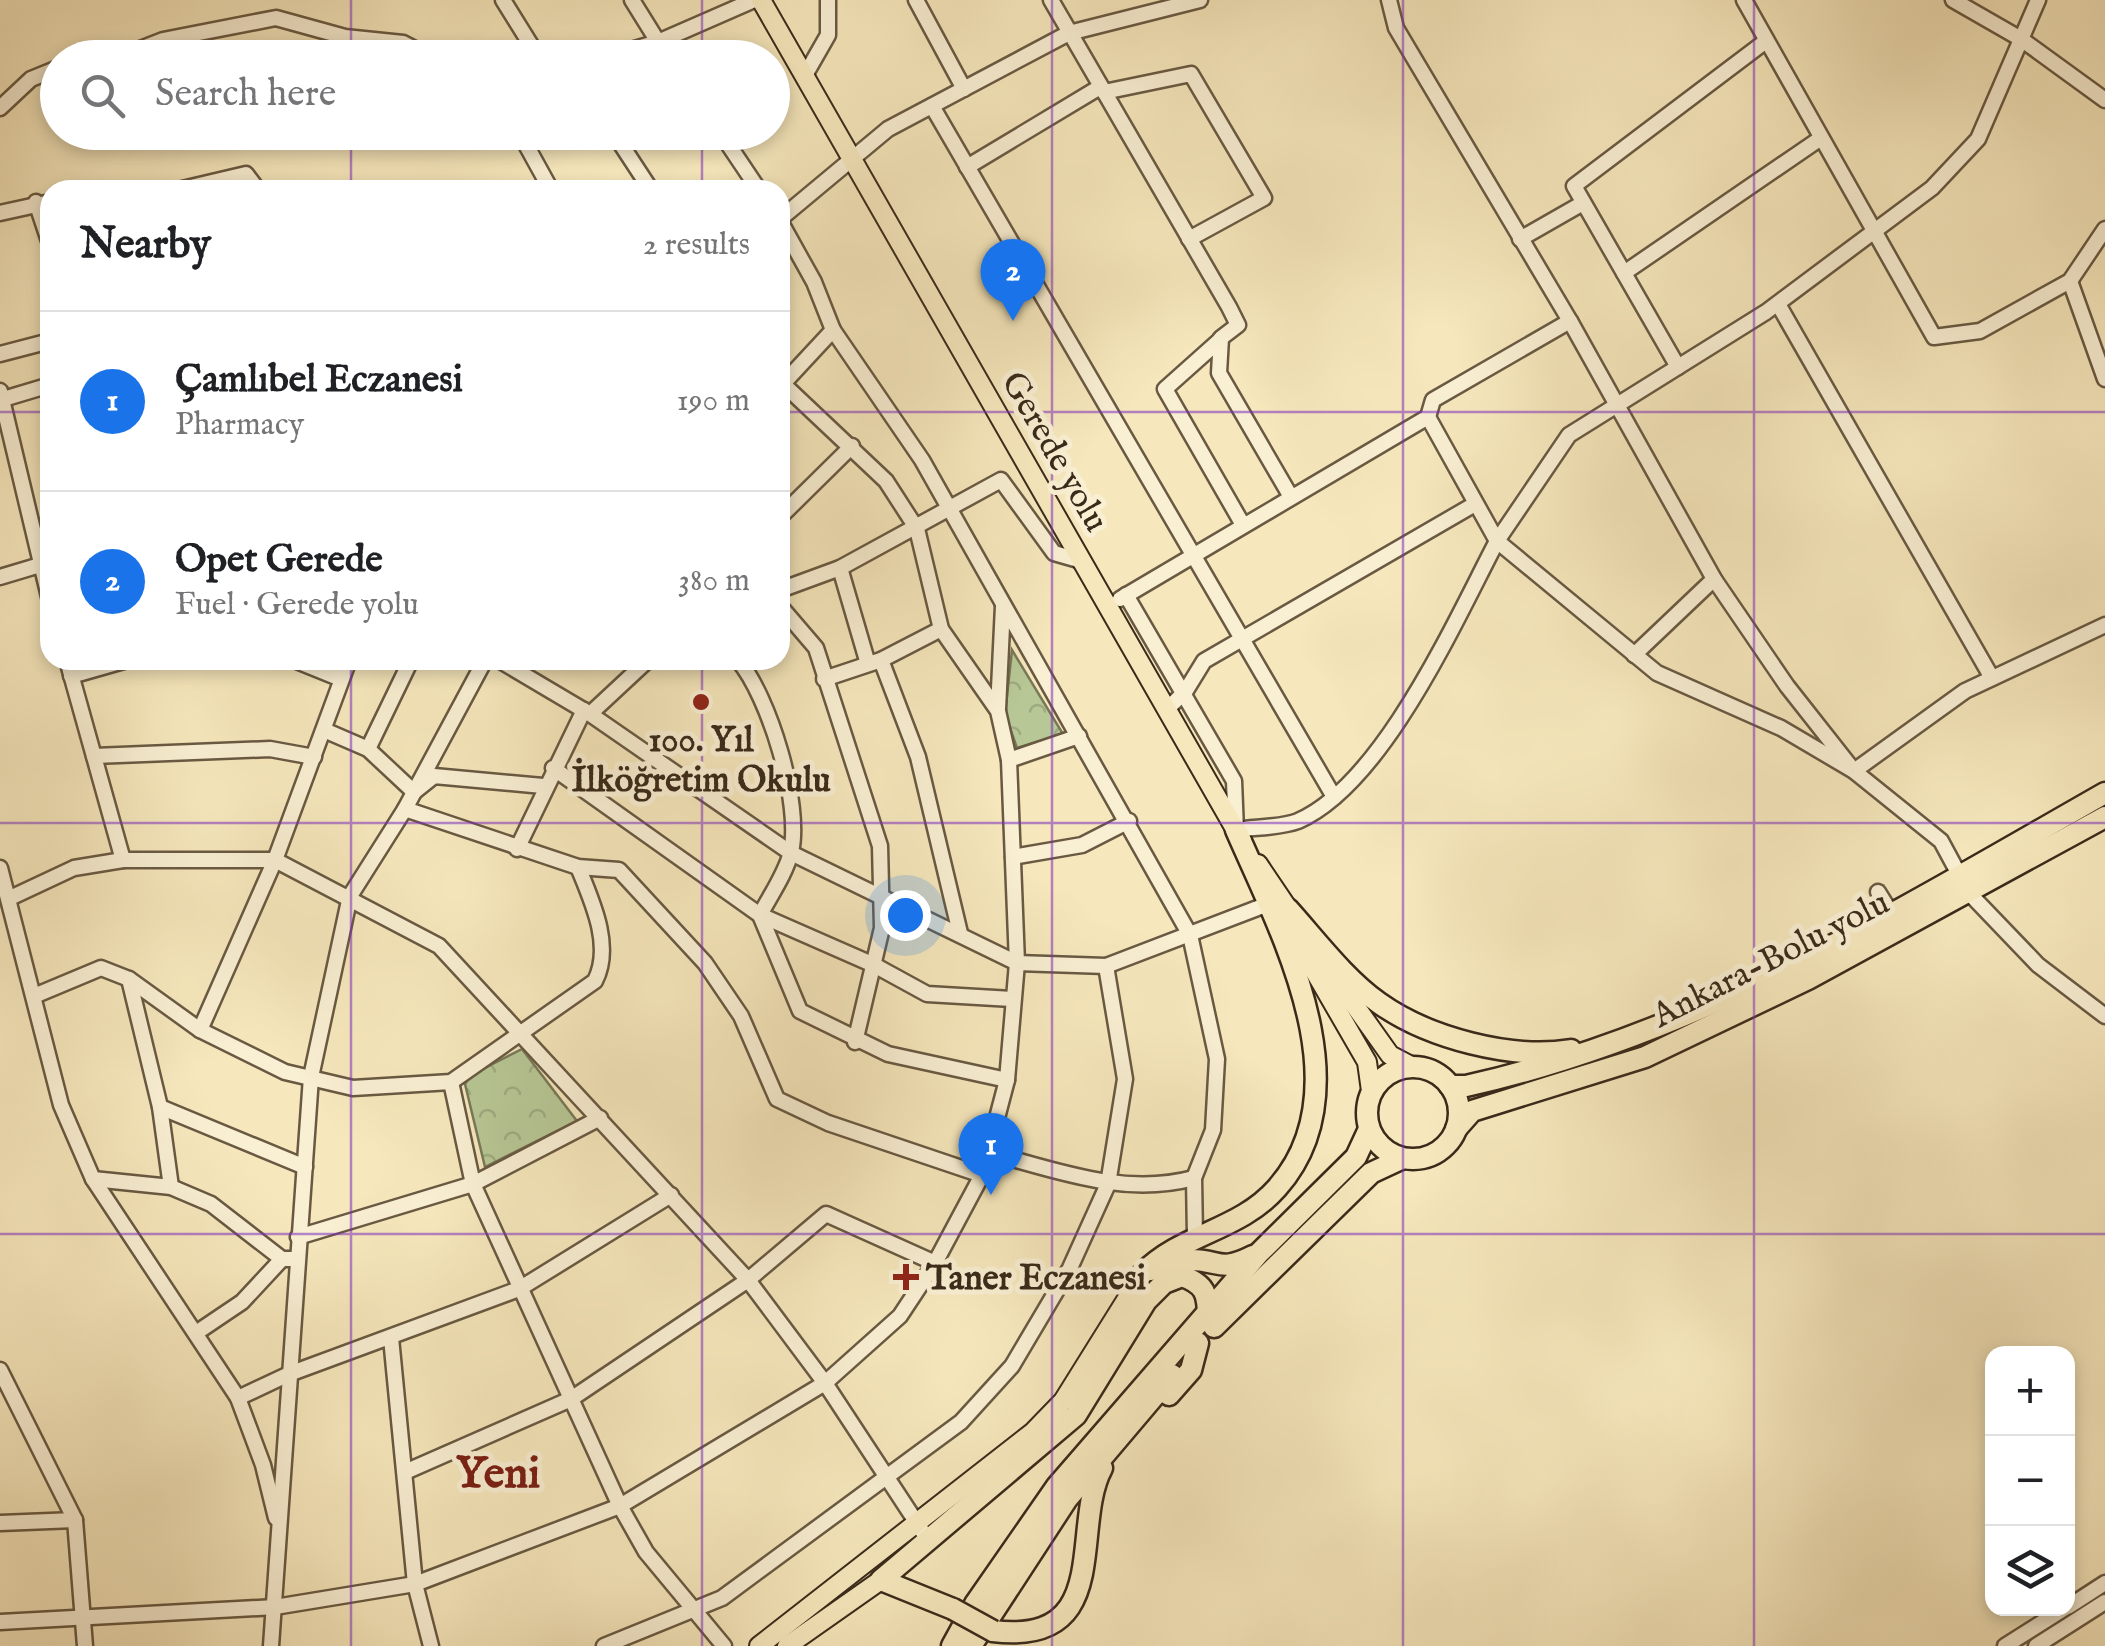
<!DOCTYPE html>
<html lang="en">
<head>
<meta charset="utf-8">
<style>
	body { margin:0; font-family:"IM FELL English",serif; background:#f6f6f6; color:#202124 }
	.controls { position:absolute; right:30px; bottom:30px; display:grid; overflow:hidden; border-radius:20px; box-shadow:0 5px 15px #0003 }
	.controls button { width:90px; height:90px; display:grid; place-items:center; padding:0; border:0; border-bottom:2px solid #e0e0e0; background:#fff; color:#202124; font:50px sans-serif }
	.you { position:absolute; left:905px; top:915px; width:35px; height:35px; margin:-25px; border:8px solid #fff; border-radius:50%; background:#1a73e8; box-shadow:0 0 0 15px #1a73e833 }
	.badge { display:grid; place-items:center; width:65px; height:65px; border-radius:50%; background:#1a73e8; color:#fff; font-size:32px; font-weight:700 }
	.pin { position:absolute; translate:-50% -82px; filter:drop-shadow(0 2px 5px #0008) }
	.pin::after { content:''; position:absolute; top:52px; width:35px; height:30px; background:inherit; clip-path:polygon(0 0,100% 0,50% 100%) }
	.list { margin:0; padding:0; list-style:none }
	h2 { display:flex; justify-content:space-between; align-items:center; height:130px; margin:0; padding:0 40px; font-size:42px }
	h2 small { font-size:32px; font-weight:400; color:#757577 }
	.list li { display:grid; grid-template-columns:65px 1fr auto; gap:30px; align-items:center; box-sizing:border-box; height:180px; padding:0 40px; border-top:2px solid #e0e0e0 }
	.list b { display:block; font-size:38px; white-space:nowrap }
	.list p { margin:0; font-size:32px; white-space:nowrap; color:#757577 }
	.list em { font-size:32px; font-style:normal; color:#757577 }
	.icon { flex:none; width:55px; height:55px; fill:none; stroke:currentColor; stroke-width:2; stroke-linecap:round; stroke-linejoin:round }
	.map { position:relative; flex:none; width:2105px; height:1646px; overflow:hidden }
	.search { position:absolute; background:#fff; box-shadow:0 5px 15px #0003; left:40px; top:40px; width:750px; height:110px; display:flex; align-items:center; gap:25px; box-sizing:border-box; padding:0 35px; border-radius:55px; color:#757577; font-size:38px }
	.panel { position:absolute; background:#fff; box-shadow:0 5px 15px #0003; left:40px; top:180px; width:750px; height:490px; border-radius:30px }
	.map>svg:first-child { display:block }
	.park { fill:url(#park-crowns); stroke:#787858; stroke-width:2.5 }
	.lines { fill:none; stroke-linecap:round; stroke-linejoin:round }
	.minor-casing { stroke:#695942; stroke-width:19 }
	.major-casing { stroke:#3a2a1a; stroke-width:22 }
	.highway-casing { stroke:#3a2a1a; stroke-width:25 }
	.minor { stroke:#f9efd3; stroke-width:14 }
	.major { stroke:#f6e7bc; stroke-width:18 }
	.highway { stroke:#f6e7bc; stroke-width:20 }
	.highway-bridge-casing { stroke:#3a2a1a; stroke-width:25; stroke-linecap:butt }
	.highway-bridge { stroke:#f6e7bc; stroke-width:20 }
	.grid { fill:none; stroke:#7b2cbf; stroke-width:2.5; stroke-opacity:0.55 }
	.poi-dot { fill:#8f2418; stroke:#f9efd3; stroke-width:4 }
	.labels { text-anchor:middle; stroke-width:10; stroke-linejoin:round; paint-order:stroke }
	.street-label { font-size:35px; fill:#3a2a1a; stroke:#f9efd3 }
	.poi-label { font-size:35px; font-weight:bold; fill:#3a2a1a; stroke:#f9efd3 }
	.district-label { font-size:45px; font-weight:bold; fill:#7a1f14; stroke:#f9efd3 }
</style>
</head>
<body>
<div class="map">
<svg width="2105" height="1646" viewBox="0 0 2105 1646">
	<defs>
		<pattern id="park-crowns" width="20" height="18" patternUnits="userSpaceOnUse" patternTransform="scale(2.5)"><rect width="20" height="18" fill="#b7c795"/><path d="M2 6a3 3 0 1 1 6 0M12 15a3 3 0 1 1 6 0" fill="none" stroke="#9eab80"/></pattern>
	</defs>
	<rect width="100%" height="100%" fill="#f6e7bc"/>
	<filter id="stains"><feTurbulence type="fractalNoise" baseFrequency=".002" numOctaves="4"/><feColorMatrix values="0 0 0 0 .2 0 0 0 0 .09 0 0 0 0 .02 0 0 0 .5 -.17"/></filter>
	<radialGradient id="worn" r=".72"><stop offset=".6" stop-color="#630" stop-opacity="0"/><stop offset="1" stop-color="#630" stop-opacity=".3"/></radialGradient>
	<!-- park -->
	<g class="park">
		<path d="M1012,650L1063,734L1017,748L1005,714Z"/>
		<path d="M522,1049L577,1121L485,1167L465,1084L471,1075Z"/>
	</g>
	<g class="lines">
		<!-- minor casing -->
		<g class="minor-casing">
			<g id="minor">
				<path d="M503,0L539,58"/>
				<path d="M632,0L668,58"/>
				<path d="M916,0L964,89"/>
				<path d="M1051,0L1229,307L1238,325L1221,338L1219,373L1291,497"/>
				<path d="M1389,0L1396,28L1570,321L1714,579L1787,686L1854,771L1965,691L2105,625"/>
				<path d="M1744,0L1934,337L1980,331L2070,281L2105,229"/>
				<path d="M1953,0L2021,39L2105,100"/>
				<path d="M117,58L163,40L276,18L345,37L403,43L432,58"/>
				<path d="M603,58L658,42L754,0"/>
				<path d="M804,77L828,35V0"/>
				<path d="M1104,92L1191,74L1264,198L1189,239"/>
				<path d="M932,106L1334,797"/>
				<path d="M0,108L31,79L58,68"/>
				<path d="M519,132L551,190"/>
				<path d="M613,132L651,190"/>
				<path d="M720,132L759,190"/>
				<path d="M967,167L1100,87"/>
				<path d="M178,190L246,174L258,190"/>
				<path d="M36,202L50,244"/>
				<path d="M0,213L50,202"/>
				<path d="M780,219L888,129L1069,33L1200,0"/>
				<path d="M780,221L814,282L833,330L780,387"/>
				<path d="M1520,239L1583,203"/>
				<path d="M1624,273L1821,138"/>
				<path d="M2070,281L2105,379"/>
				<path d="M1778,304L1992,678"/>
				<path d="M833,330L922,460L1190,935L1217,1059L1213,1130L1194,1178L1195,1237"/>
				<path d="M1221,339L1165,389L1243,525"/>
				<path d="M0,354L50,341"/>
				<path d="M1678,367L1574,186L1766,41"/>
				<path d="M0,391L50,601"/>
				<path d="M0,400L50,385"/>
				<path d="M1428,417L1497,541L1569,435L1766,312L1932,188L1978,139L2038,0"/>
				<path d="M780,517L852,446"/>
				<path d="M840,568L868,664"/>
				<path d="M0,577L50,562"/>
				<path d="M780,590L840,568L1001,480L1054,553L1082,561"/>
				<path d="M1126,595L1234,781L1236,830C1255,827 1280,828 1298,821C1383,784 1455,621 1497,541L1657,673L1781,728L1854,771L1941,841L1969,893L2038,965L2105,1016"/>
				<path d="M1120,599L1428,417L1433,400L1570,321"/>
				<path d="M780,606L816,648L880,846L882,928L855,1042"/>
				<path d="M1634,655L1714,579"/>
				<path d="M67,660L123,860"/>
				<path d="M294,660L341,679"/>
				<path d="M499,660L590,714L791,853L1017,963L1106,966L1276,901"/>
				<path d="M738,660C769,696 802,804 791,852C786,873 770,896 760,915L800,1011L888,1054L1007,1080"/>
				<path d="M881,660L918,757L960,933"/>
				<path d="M71,676L127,660"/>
				<path d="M824,679L881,660L941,629"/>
				<path d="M1168,708L1185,692L1204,661L1475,504"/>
				<path d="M998,709L1003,606"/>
				<path d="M590,714L648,660"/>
				<path d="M324,730L368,749L414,792L434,776L543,786"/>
				<path d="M368,749L411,660"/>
				<path d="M94,756L270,749L314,757"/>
				<path d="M1009,760L1079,736"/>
				<path d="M553,768L760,915L874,965L927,994L1012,999"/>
				<path d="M405,809L578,867L619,870L705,963L741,1016L777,1099L828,1123L982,1175"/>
				<path d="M517,849L584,710"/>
				<path d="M1013,857L1082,845L1129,821"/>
				<path d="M0,868L61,1105L93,1179L238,1398L263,1465L276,1518"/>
				<path d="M1878,892L1891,913"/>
				<path d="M10,898L74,868L123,860H275L439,946L748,1280L825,1383L928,1540"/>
				<path d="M129,979L160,1107L171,1187"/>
				<path d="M34,996L101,968L129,979L200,1030L285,1072L353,1088L451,1082L595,981C613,946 592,901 578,867"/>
				<path d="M200,1030L275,860L349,660"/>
				<path d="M451,1082L473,1184L620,1506L646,1552L724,1646"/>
				<path d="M160,1107L305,1167"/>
				<path d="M987,1152C1056,1170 1123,1197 1194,1178"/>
				<path d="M93,1179L171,1187L211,1204L282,1259H295"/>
				<path d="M298,1237L473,1184L600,1118"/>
				<path d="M196,1333L242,1302L282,1259"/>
				<path d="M391,1338L415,1584L431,1646"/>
				<path d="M0,1370L75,1520L85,1646"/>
				<path d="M238,1398L289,1374L519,1289L671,1195"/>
				<path d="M405,1472L571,1399L748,1280L826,1214L935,1263"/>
				<path d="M0,1523L75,1520"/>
				<path d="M2068,1607L2105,1583"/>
				<path d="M0,1622L275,1607L415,1584L620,1506L825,1383L900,1316L935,1263L982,1175L1007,1080L1017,963L1009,760L998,711L941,629L917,529L886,481L780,381"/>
				<path d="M271,1646L311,1077L350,896L405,809L485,660"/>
				<path d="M604,1646L722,1598L961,1422L1012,1366L1070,1268L1108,1184L1125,1079L1106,966"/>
				<path d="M2005,1646L2065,1608"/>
				<path d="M2036,1646L2105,1602"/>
			</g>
		</g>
		<!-- major casing -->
		<g class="major-casing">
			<g id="major">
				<path d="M761,0L1242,841"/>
				<path d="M1258,864L1291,913"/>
				<path d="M1278,908L1367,1062L1371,1091"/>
				<path d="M1319,955L1390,1055L1411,1066"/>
				<path d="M759,1646L1033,1432L1063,1401L1143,1273"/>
				<path d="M787,1646L881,1580"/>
			</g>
		</g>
		<!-- highway casing -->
		<g class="highway-casing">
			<g id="highway">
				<path d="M1288,909C1316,940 1344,978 1379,1003C1428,1038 1512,1060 1571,1050"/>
				<circle cx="1413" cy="1113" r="46"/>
				<path d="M1450,1086H1466C1698,1035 1901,909 2105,793"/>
				<path d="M1456,1129L1472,1111L1645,1057L1808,979L2105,817"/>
				<path d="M1151,1270C1164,1265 1177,1261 1191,1260C1221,1260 1219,1273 1253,1256"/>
				<path d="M1143,1273C1183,1233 1239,1231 1277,1188C1366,1088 1280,931 1236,830"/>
				<path d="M1214,1327L1371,1173L1401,1159"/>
				<path d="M1169,1395L1191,1370L1198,1343"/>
				<path d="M953,1609L881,1580L1076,1415L1146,1301L1164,1283L1182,1276C1205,1284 1208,1294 1208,1317"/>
				<path d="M993,1631C1115,1646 1070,1527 1102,1468"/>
				<path d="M952,1646L975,1604L1057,1486L1259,1253L1356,1157L1369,1129"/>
				<path d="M971,1646L1067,1499L1172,1375"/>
			</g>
		</g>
		<!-- minor -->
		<use href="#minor" class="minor"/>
		<!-- major -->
		<use href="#major" class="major"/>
		<!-- highway -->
		<use href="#highway" class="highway"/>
		<!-- highway-bridge casing -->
		<g class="highway-bridge-casing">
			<path id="highway-bridge" d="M953,1609L993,1631"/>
		</g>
		<!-- highway-bridge -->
		<use href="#highway-bridge" class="highway-bridge"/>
	</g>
	<!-- grid -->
	<path class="grid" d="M351,0V58M702,0V58M1052,0V1646M1403,0V1646M1754,0V1646M351,132V190M702,132V190M0,412H50M780,412H2105M351,660V1646M702,660V1646M0,823H2105M0,1234H2105"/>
	<!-- markers -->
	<g class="poi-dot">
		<circle cx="701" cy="702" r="10"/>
		<path d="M901 1262h10v10h10v10h-10v10h-10v-10h-10v-10h10z"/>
	</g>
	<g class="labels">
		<!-- street labels -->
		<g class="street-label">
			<text transform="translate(1056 451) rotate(60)" y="12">Gerede yolu</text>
			<text transform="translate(1770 958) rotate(-27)" y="12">Ankara-Bolu yolu</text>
		</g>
		<!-- poi labels -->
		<g class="poi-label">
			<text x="701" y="751">100. Yıl<tspan x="701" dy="40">İlköğretim Okulu</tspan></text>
			<text x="926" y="1289" text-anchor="start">Taner Eczanesi</text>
		</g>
		<!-- district labels -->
		<g class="district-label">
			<text x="498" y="1487">Yeni</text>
		</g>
	</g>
	<rect width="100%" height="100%" filter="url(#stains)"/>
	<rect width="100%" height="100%" fill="url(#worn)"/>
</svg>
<div class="controls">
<button>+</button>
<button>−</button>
<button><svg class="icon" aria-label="layers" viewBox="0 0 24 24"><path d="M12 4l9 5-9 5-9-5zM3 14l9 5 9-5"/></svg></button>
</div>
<div class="you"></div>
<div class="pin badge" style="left:991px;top:1195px">1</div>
<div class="pin badge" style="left:1013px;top:321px">2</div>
<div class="search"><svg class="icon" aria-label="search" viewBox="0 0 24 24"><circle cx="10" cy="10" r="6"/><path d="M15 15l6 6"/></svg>Search here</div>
<section class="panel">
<h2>Nearby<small>2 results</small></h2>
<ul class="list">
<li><span class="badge">1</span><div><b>Çamlıbel Eczanesi</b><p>Pharmacy</p></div><em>190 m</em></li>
<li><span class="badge">2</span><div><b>Opet Gerede</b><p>Fuel · Gerede yolu</p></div><em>380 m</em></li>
</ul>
</section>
</div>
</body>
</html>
